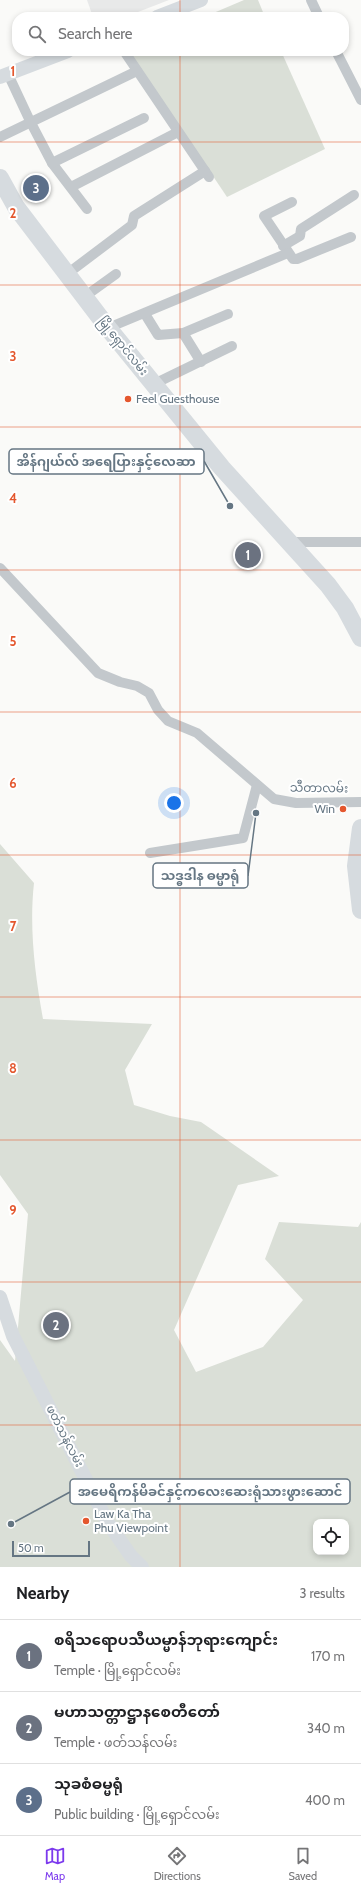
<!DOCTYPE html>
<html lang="en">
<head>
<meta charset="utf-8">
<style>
	body { margin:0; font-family:Cabin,"Noto Sans Myanmar",sans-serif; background:#f2f2f2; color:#202124 }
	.controls { position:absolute; right:12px; bottom:12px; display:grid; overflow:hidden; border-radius:8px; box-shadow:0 2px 6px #0003 }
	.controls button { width:36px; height:36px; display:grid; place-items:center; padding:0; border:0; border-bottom:1px solid #e0e0e0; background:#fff; color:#202124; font:20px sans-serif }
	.scale { position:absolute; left:12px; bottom:10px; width:78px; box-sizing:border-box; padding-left:4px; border:2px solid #657683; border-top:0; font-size:11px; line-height:14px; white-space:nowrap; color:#657683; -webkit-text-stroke:3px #fff; paint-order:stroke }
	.you { position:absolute; left:174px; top:803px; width:14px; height:14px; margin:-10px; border:3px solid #fff; border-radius:50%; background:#1a73e8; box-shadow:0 0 0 6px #1a73e833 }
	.badge { display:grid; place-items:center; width:26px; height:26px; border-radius:50%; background:#7c3aed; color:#fff; font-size:13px; font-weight:700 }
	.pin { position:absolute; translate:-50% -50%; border:2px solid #fff; box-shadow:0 1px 4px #0006 }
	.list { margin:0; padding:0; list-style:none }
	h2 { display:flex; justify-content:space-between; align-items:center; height:52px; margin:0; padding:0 16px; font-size:17px }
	h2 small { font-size:13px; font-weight:400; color:#757577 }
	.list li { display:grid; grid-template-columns:26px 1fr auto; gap:12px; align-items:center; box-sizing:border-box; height:72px; padding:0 16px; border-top:1px solid #e0e0e0 }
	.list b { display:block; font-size:15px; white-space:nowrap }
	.list p { margin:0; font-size:13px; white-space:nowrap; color:#757577 }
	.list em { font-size:13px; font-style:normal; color:#757577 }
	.icon { flex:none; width:22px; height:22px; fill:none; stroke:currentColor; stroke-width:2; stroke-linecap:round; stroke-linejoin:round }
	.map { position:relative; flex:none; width:361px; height:1567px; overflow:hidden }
	.search { position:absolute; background:#fff; box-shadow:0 2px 6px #0003; left:12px; right:12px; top:12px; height:44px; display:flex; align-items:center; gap:10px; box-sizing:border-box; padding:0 14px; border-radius:16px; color:#757577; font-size:15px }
	.sheet { height:268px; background:#fff }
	nav { display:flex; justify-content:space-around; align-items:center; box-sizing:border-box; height:56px; border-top:1px solid #e0e0e0; background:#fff; font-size:11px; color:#757577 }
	nav a { display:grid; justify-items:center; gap:2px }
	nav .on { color:#7c3aed }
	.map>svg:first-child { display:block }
	.built { fill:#e8e9e9 }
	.green { fill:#dadfd7; fill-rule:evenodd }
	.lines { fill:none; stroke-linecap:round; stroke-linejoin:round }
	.street { stroke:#c3c8cc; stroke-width:10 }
	.secondary { stroke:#d6dbdf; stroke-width:14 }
	.highway { stroke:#d6dbdf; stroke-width:18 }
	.grid { fill:none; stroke:#e4572e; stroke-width:1; stroke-opacity:0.55 }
	.poi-dot { fill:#e4572e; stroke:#fff; stroke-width:1.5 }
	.labels { text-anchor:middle; stroke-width:4; stroke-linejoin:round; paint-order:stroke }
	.street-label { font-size:12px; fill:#657683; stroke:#fff }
	.poi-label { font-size:12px; fill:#657683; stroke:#fff; text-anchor:start }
	.grid-label { font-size:13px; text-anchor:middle; font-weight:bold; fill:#e4572e; stroke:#fff; stroke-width:4; stroke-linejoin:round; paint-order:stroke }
	.leader { fill:none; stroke:#657683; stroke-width:1.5 }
	.callout-dot { fill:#657683; stroke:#fff; stroke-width:1.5 }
	.callout { fill:#fff; stroke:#657683; stroke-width:1.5 }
	.callout-label { font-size:13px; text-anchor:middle; font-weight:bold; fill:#657683 }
</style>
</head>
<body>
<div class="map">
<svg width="361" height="1567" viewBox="0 0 361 1567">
	<rect width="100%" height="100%" fill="#fafaf8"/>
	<!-- built -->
	<path class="built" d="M87,0H169L125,17H93Z"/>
	<!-- green -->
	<g class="green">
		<path d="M244,0H258L265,17H204Z"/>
		<path d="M129,51H281L325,149L227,197Z"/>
		<path d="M0,844L34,883C29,928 35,974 43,1019L152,1024L125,1070L134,1105L170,1116L201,1122L279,1176L238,1185L174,1330L196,1372L263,1347L303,1300L265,1259L279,1222L358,1227L361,1222V1567H0V1340L15,1361L28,1214L0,1175ZM316,1522H346V1552H316Z"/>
	</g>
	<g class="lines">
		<!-- street -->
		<g class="street">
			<path d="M311,0L319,17"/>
			<path d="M124,51L209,177"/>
			<path d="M336,51L361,100"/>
			<path d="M8,74L30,121L52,163L87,209"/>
			<path d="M0,137L137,71"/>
			<path d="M52,163L144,118"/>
			<path d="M71,187L178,132"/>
			<path d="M292,202L264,216L293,259H297L351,237"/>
			<path d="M283,246L300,236L301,229L354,195"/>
			<path d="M67,274L132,225L134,216L205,171"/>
			<path d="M84,297L116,274"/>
			<path d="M145,314L158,335L183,333L228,314"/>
			<path d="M108,328L288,253"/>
			<path d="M183,333L201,362"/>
			<path d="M154,384L232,346"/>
			<path d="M289,542H361"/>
			<path d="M0,568L98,673L120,682L137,686L149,693L158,710L168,721L197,733L274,799L296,803L361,802"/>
			<path d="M150,853L243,838L257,785"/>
		</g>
		<!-- secondary -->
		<g class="secondary">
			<path d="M157,17L201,0"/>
			<path d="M0,77L68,51"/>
			<path d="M0,1297L13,1336L108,1523L131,1556L142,1567"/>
		</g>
		<!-- highway -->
		<g class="highway">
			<path d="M0,178L16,207L108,328L222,468L328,585L345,608L361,638"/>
			<path d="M361,828L356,866L361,910"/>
		</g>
	</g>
	<!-- grid -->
	<path class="grid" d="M180,0V17M180,51V1567M0,142H361M0,285H361M0,427H361M0,570H361M0,712H361M0,855H361M0,997H361M0,1140H361M0,1282H361M0,1425H361"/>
	<!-- markers -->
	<g class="poi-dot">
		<circle cx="128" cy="399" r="4"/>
		<circle cx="343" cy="809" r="4"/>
		<circle cx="86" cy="1521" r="4"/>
	</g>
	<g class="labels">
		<!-- street labels -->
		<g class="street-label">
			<text transform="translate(123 346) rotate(51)" y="4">မြို့ရှောင်လမ်း</text>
			<text transform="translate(319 788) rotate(1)" y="4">သီတာလမ်း</text>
			<text transform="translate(65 1436) rotate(63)" y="4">ဖတ်သန်လမ်း</text>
		</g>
		<!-- poi labels -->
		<g class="poi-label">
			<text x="136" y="403">Feel Guesthouse</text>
			<text x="335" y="813" text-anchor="end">Win</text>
			<text x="94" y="1518">Law Ka Tha<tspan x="94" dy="14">Phu Viewpoint</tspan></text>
		</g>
	</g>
	<g class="grid-label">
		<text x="13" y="76">1</text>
		<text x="13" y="218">2</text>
		<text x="13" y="361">3</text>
		<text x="13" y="503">4</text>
		<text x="13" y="646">5</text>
		<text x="13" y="788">6</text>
		<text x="13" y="931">7</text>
		<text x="13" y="1073">8</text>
		<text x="13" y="1215">9</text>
	</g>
	<!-- callouts -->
	<path class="leader" d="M230 506L204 461M256 813L248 876M11 1524L70 1492"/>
	<g class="callout-dot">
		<circle cx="230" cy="506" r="4"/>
		<circle cx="256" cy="813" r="4"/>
		<circle cx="11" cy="1524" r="4"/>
	</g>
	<g class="callout">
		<rect x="9" y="449" width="195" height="25" rx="4"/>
		<rect x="153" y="863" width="95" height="25" rx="4"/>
		<rect x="70" y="1479" width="280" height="25" rx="4"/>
	</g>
	<g class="callout-label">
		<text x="106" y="466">အိန်ဂျယ်လ် အရေပြားနှင့်လေဆာ</text>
		<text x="200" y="880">သဒ္ဓဒါန ဓမ္မာရုံ</text>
		<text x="210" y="1496">အမေရိကန်မိခင်နှင့်ကလေးဆေးရုံသားဖွားဆောင်</text>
	</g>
</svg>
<div class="controls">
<button><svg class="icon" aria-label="locate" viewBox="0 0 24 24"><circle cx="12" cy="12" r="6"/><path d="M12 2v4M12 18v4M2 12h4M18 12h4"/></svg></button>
</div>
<div class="scale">50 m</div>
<div class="you"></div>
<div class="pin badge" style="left:248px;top:555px;background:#6b7280">1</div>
<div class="pin badge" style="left:56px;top:1325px;background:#6b7280">2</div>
<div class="pin badge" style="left:36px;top:188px;background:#5c6f8a">3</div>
<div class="search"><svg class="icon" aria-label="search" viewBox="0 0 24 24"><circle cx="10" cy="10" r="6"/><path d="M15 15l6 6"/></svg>Search here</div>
</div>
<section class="sheet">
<h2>Nearby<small>3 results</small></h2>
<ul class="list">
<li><span class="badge" style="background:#6b7280">1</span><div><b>စရိသရောပသီယမ္မာန်ဘုရားကျောင်း</b><p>Temple · မြို့ရှောင်လမ်း</p></div><em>170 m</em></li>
<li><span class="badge" style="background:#6b7280">2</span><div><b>မဟာသတ္တာဋ္ဌာနစေတီတော်</b><p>Temple · ဖတ်သန်လမ်း</p></div><em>340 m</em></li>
<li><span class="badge" style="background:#5c6f8a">3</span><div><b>သုခစံဓမ္မရုံ</b><p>Public building · မြို့ရှောင်လမ်း</p></div><em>400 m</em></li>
</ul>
</section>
<nav>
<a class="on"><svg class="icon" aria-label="map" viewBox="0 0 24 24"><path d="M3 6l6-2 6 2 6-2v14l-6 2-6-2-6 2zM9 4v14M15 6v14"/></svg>Map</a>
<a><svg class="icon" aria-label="directions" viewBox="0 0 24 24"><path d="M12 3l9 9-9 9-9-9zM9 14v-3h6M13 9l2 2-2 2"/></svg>Directions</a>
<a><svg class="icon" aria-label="saved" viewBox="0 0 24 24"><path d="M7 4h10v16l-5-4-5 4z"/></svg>Saved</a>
</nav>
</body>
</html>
